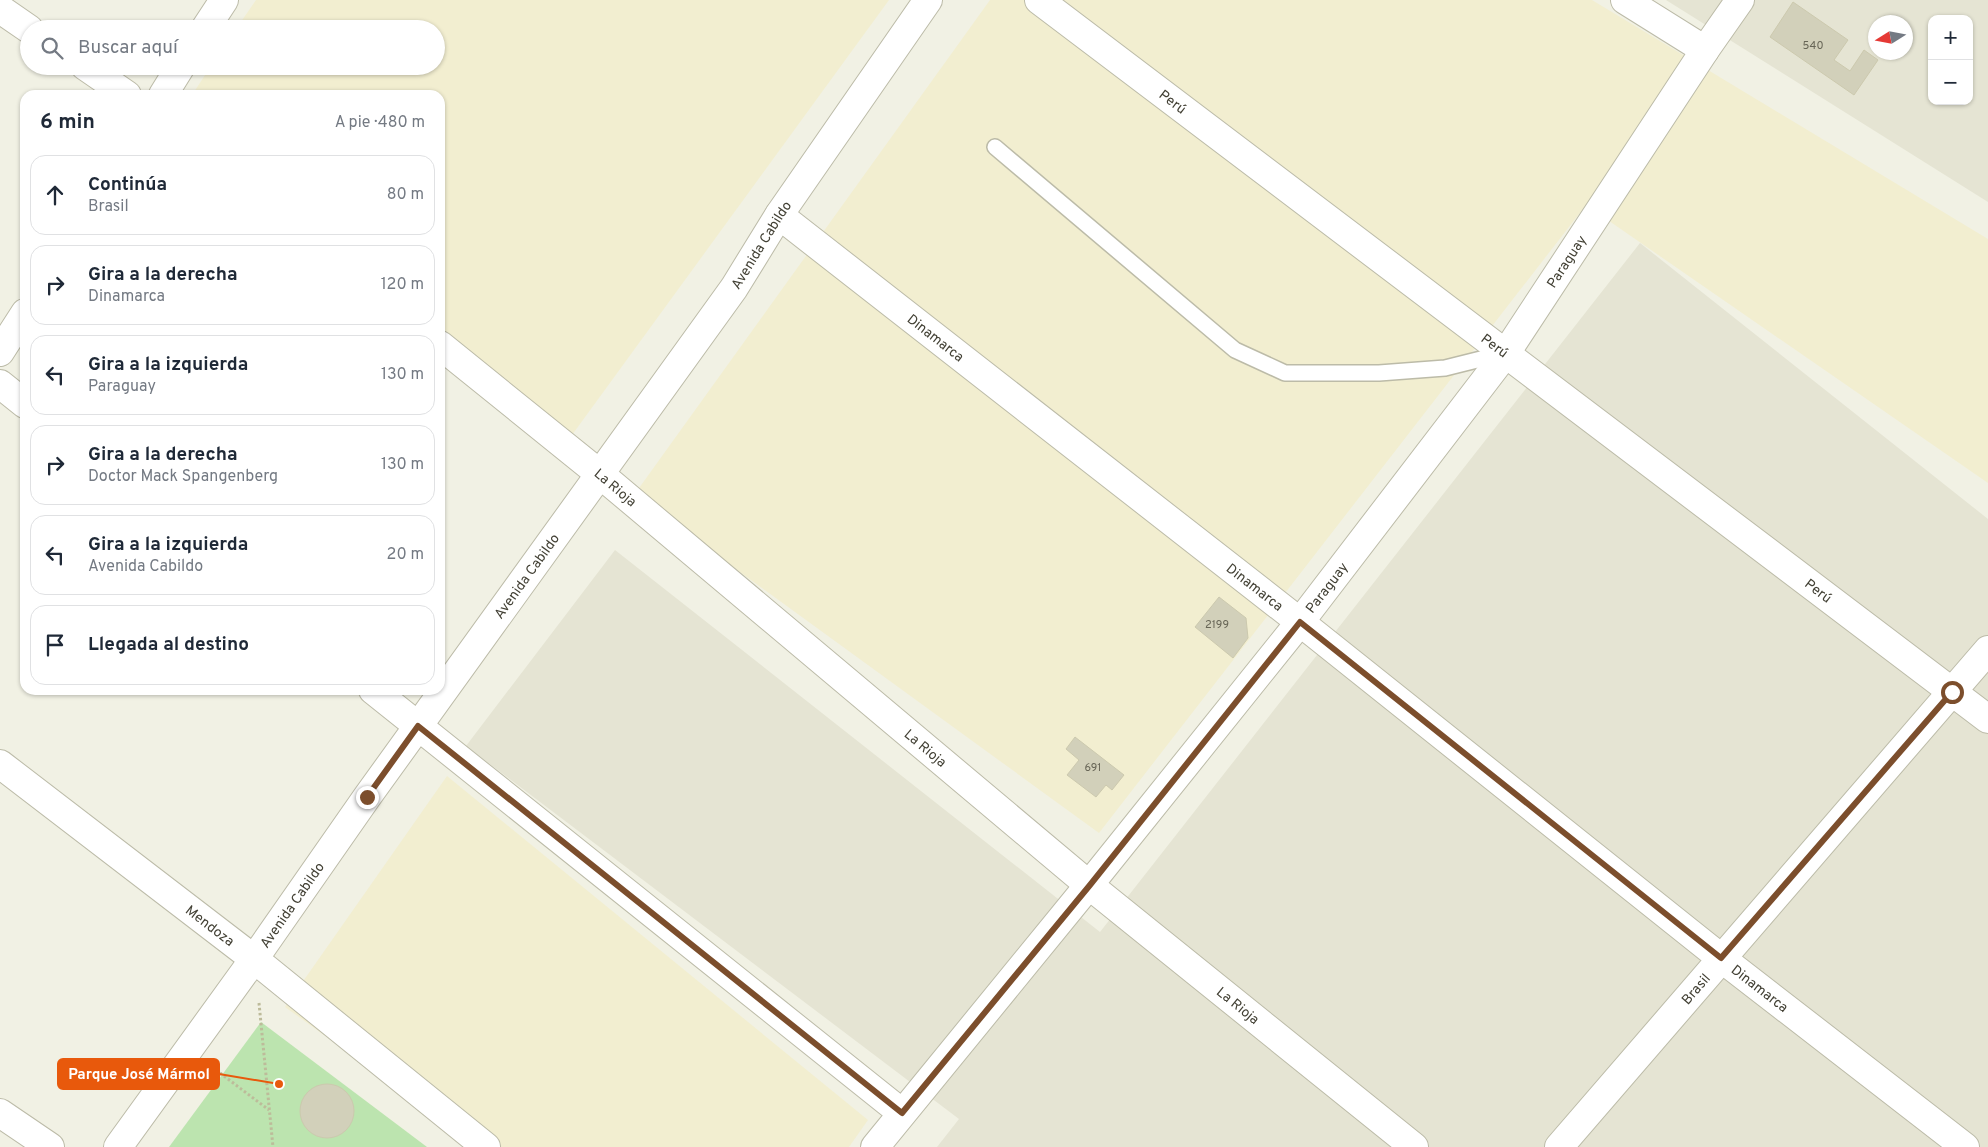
<!DOCTYPE html>
<html lang="es">
<head>
<meta charset="utf-8">
<style>
	body { margin:0; font-family:Overpass,sans-serif; background:#f2f2f3; color:#1f2937 }
	.controls { position:absolute; right:15px; top:15px; display:grid; overflow:hidden; border-radius:10px; box-shadow:0 1px 4px #0004 }
	.controls button { width:45px; height:45px; display:grid; place-items:center; padding:0; border:0; border-bottom:1px solid #e0e1e3; background:#fff; color:#1f2937; font:25px sans-serif }
	.compass { position:absolute; left:1868px; top:15px; width:45px; height:45px; border-radius:50%; background:#fff; box-shadow:0 1px 4px #0004; rotate:259deg }
	.stop { position:absolute; width:15px; height:15px; margin:-11px; border:4px solid #7c4e2c; border-radius:50%; background:#fff }
	.stop.end { background:#7c4e2c; border-color:#fff; box-shadow:0 1px 5px #0008 }
	.list { margin:0; padding:0; list-style:none }
	h2 { display:flex; justify-content:space-between; align-items:center; height:65px; margin:0; padding:0 20px; font-size:21px }
	h2 small { font-size:16px; font-weight:400; color:#747a83 }
	.list li { display:grid; grid-template-columns:32px 1fr auto; gap:15px; align-items:center; box-sizing:border-box; height:80px; margin:0 10px 10px; padding:0 10px; border:1px solid #e0e1e3; border-radius:15px }
	.list b { display:block; font-size:19px; white-space:nowrap }
	.list p { margin:0; font-size:16px; white-space:nowrap; color:#747a83 }
	.list em { font-size:16px; font-style:normal; color:#747a83 }
	.icon { flex:none; width:28px; height:28px; fill:none; stroke:currentColor; stroke-width:2; stroke-linecap:round; stroke-linejoin:round }
	.map { position:relative; flex:none; width:1988px; height:1147px; overflow:hidden }
	.search { position:absolute; background:#fff; box-shadow:0 1px 4px #0004; left:20px; top:20px; width:425px; height:55px; display:flex; align-items:center; gap:12px; box-sizing:border-box; padding:0 18px; border-radius:28px; color:#747a83; font-size:19px }
	.panel { position:absolute; background:#fff; box-shadow:0 1px 4px #0004; left:20px; top:90px; width:425px; height:605px; border-radius:15px }
	.map>svg:first-child { display:block }
	.residential { fill:#e5e4d3; fill-rule:evenodd }
	.commercial { fill:#f2eed0 }
	.green { fill:#bce4af }
	.building { fill:#d2d0ba; stroke:#ccc9ae }
	.lines { fill:none; stroke-linecap:round; stroke-linejoin:round }
	.service-casing { stroke:#bcbba8; stroke-width:18 }
	.minor-casing { stroke:#bcbba8; stroke-width:30 }
	.tertiary-casing { stroke:#bcbba8; stroke-width:30 }
	.path { stroke:#bdbb9a; stroke-width:3; stroke-dasharray:2.5 2.5; stroke-linecap:butt }
	.service { stroke:#fff; stroke-width:15 }
	.minor { stroke:#fff; stroke-width:28 }
	.tertiary { stroke:#fff; stroke-width:28 }
	.route { stroke:#7c4e2c; stroke-width:6 }
	.labels { text-anchor:middle; stroke-width:4; stroke-linejoin:round; paint-order:stroke }
	.number-label { font-size:11px; fill:#676556 }
	.street-label { font-size:14px; fill:#434135; stroke:#fff }
	.leader { fill:none; stroke:#e8590c; stroke-width:2 }
	.callout-dot { fill:#e8590c; stroke:#fff; stroke-width:2 }
	.callout { fill:#e8590c; stroke:#e8590c; stroke-width:2 }
	.callout-label { font-size:15px; text-anchor:middle; font-weight:bold; fill:#fff }
</style>
</head>
<body>
<div class="map">
<svg width="1988" height="1147" viewBox="0 0 1988 1147">
	<rect width="100%" height="100%" fill="#f1f1e4"/>
	<!-- residential -->
	<g class="residential">
		<path d="M1666,0H1988V202ZM1932,19H1969V101H1932ZM1876,22H1906V52H1876Z"/>
		<path d="M1640,243L1988,519V1147H937L959,1119L466,746L615,550L1100,932Z"/>
	</g>
	<!-- commercial -->
	<g class="commercial">
		<path d="M256,0H889L572,435L440,338V95H192L211,66H436V29H236Z"/>
		<path d="M990,0H1592L1988,239V483L1586,205L1099,833L634,495Z"/>
		<path d="M447,776L868,1120L849,1147H480L285,1007Z"/>
	</g>
	<!-- green -->
	<path class="green" d="M261,1022L427,1147H169Z"/>
	<!-- building -->
	<g class="building">
		<path d="M1793,2L1848,40L1834,60L1850,71L1864,50L1878,60L1854,95L1770,37Z"/>
		<path d="M1219,597L1246,618L1248,638L1233,658L1195,627Z"/>
		<path d="M1075,737L1124,775L1112,790L1106,785L1096,797L1067,775L1079,760L1066,749Z"/>
		<circle cx="327" cy="1111" r="27"/>
	</g>
	<g class="lines">
		<!-- service casing -->
		<g class="service-casing">
			<path id="service" d="M995,147L1235,350L1285,373H1379L1445,368L1505,353"/>
		</g>
		<!-- minor casing -->
		<g class="minor-casing">
			<g id="minor">
				<path id="s1" d="M1039,0L1988,719"/>
				<path d="M1625,0L1705,50"/>
				<path d="M0,9L29,29"/>
				<path d="M205,29L224,0"/>
				<path d="M85,66L127,95"/>
				<path d="M163,95L181,66"/>
				<path id="s2" d="M779,215L1300,622L1721,958L1965,1147"/>
				<path id="s3" d="M440,345L601,475L1089,885L1414,1147"/>
				<path d="M0,352L25,313"/>
				<path d="M0,384L25,404"/>
				<path d="M373,690L902,1113"/>
				<path id="s4" d="M0,764L254,959L486,1147"/>
				<path d="M0,1113L50,1147"/>
				<path id="s5" d="M875,1147L1089,885L1300,622L1506,353L1705,50L1740,0"/>
				<path id="s6" d="M1559,1147L1988,650"/>
			</g>
		</g>
		<!-- tertiary casing -->
		<g class="tertiary-casing">
			<g id="tertiary">
				<path id="s7" d="M118,1147L254,959L367,797L734,288L779,215L928,0"/>
			</g>
		</g>
		<!-- path -->
		<g class="path">
			<path d="M259,1003L273,1147"/>
			<path d="M212,1067L269,1110"/>
		</g>
		<!-- service -->
		<use href="#service" class="service"/>
		<!-- minor -->
		<use href="#minor" class="minor"/>
		<!-- tertiary -->
		<use href="#tertiary" class="tertiary"/>
	</g>
	<g class="lines">
		<!-- route -->
		<path class="route" d="M367,797L418,726L902,1113L1090,885L1300,622L1721,958L1952,692"/>
	</g>
	<g class="labels">
		<!-- number labels -->
		<g class="number-label">
			<text x="1813" y="49">540</text>
			<text x="1217" y="628">2199</text>
			<text x="1093" y="771">691</text>
		</g>
		<!-- street labels -->
		<g class="street-label">
			<text dy="5" stroke="none"><textPath href="#s1" startOffset="168">Perú</textPath></text>
			<text dy="5" stroke="none"><textPath href="#s7" startOffset="1108">Avenida Cabildo</textPath></text>
			<text dy="5" stroke="none"><textPath href="#s5" startOffset="1124">Paraguay</textPath></text>
			<text dy="5" stroke="none"><textPath href="#s2" startOffset="199">Dinamarca</textPath></text>
			<text dy="5" stroke="none"><textPath href="#s1" startOffset="572">Perú</textPath></text>
			<text dy="5" stroke="none"><textPath href="#s3" startOffset="226">La Rioja</textPath></text>
			<text dy="5" stroke="none"><textPath href="#s7" startOffset="702">Avenida Cabildo</textPath></text>
			<text dy="5" stroke="none"><textPath href="#s2" startOffset="604">Dinamarca</textPath></text>
			<text dy="5" stroke="none"><textPath href="#s5" startOffset="719">Paraguay</textPath></text>
			<text dy="5" stroke="none"><textPath href="#s1" startOffset="978">Perú</textPath></text>
			<text dy="5" stroke="none"><textPath href="#s3" startOffset="631">La Rioja</textPath></text>
			<text dy="5" stroke="none"><textPath href="#s7" startOffset="298">Avenida Cabildo</textPath></text>
			<text dy="5" stroke="none"><textPath href="#s4" startOffset="265">Mendoza</textPath></text>
			<text dy="5" stroke="none"><textPath href="#s2" startOffset="1249">Dinamarca</textPath></text>
			<text dy="5" stroke="none"><textPath href="#s6" startOffset="209">Brasil</textPath></text>
			<text dy="5" stroke="none"><textPath href="#s3" startOffset="1036">La Rioja</textPath></text>
		</g>
	</g>
	<!-- callouts -->
	<path class="leader" d="M279 1084L219 1074"/>
	<circle class="callout-dot" cx="279" cy="1084" r="5"/>
	<rect class="callout" x="58" y="1059" width="161" height="30" rx="5"/>
	<g class="callout-label">
		<text x="139" y="1079">Parque José Mármol</text>
	</g>
</svg>
<div class="controls">
<button>+</button>
<button>−</button>
</div>
<svg class="compass" viewBox="-18 -18 36 36"><path d="M0-13l5 13h-10z" fill="#e53935"/><path d="M0 13l5-13h-10z" fill="#747a83"/></svg>
<div class="stop" style="left:1952px;top:692px"></div>
<div class="stop end" style="left:367px;top:797px"></div>
<div class="search"><svg class="icon" aria-label="search" viewBox="0 0 24 24"><circle cx="10" cy="10" r="6"/><path d="M15 15l6 6"/></svg>Buscar aquí</div>
<section class="panel">
<h2>6 min<small>A pie · 480 m</small></h2>
<ul class="list">
<li><svg class="icon" aria-label="ahead" viewBox="0 0 24 24"><path d="M12 20V5M6 11l6-6 6 6"/></svg><div><b>Continúa</b><p>Brasil</p></div><em>80 m</em></li>
<li><svg class="icon" aria-label="right" viewBox="0 0 24 24"><path d="M7 20v-9h11M14 6l5 5-5 5"/></svg><div><b>Gira a la derecha</b><p>Dinamarca</p></div><em>120 m</em></li>
<li><svg class="icon" aria-label="left" viewBox="0 0 24 24"><path d="M17 20v-9H6M10 6l-5 5 5 5"/></svg><div><b>Gira a la izquierda</b><p>Paraguay</p></div><em>130 m</em></li>
<li><svg class="icon" aria-label="right" viewBox="0 0 24 24"><path d="M7 20v-9h11M14 6l5 5-5 5"/></svg><div><b>Gira a la derecha</b><p>Doctor Mack Spangenberg</p></div><em>130 m</em></li>
<li><svg class="icon" aria-label="left" viewBox="0 0 24 24"><path d="M17 20v-9H6M10 6l-5 5 5 5"/></svg><div><b>Gira a la izquierda</b><p>Avenida Cabildo</p></div><em>20 m</em></li>
<li><svg class="icon" aria-label="arrive" viewBox="0 0 24 24"><path d="M6 21V4h12l-3 4 3 4H6"/></svg><div><b>Llegada al destino</b></div></li>
</ul>
</section>
</div>
</body>
</html>
